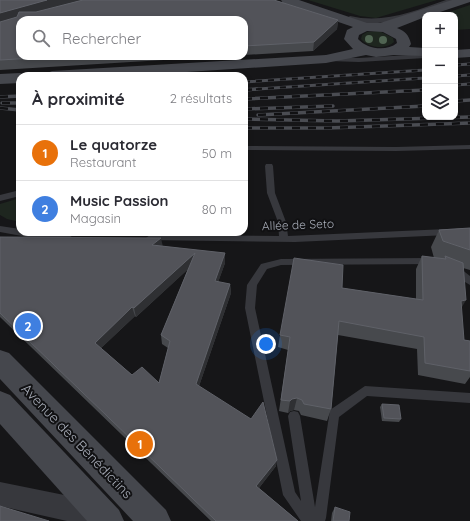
<!DOCTYPE html>
<html lang="fr">
<head>
<meta charset="utf-8">
<style>
	body { margin:0; font-family:Quicksand,sans-serif; background:#f2f2f3; color:#2b2b33 }
	.controls { position:absolute; right:12px; top:12px; display:grid; overflow:hidden; border-radius:8px; box-shadow:0 2px 6px #0003 }
	.controls button { width:36px; height:36px; display:grid; place-items:center; padding:0; border:0; border-bottom:1px solid #e1e1e2; background:#fff; color:#2b2b33; font:20px sans-serif }
	.you { position:absolute; left:266px; top:344px; width:14px; height:14px; margin:-10px; border:3px solid #fff; border-radius:50%; background:#1a73e8; box-shadow:0 0 0 6px #1a73e833 }
	.badge { display:grid; place-items:center; width:26px; height:26px; border-radius:50%; background:#856733; color:#fff; font-size:13px; font-weight:700 }
	.pin { position:absolute; translate:-50% -50%; border:2px solid #fff; box-shadow:0 1px 4px #0006 }
	.list { margin:0; padding:0; list-style:none }
	h2 { display:flex; justify-content:space-between; align-items:center; height:52px; margin:0; padding:0 16px; font-size:17px }
	h2 small { font-size:13px; font-weight:400; color:#7c7c81 }
	.list li { display:grid; grid-template-columns:26px 1fr auto; gap:12px; align-items:center; box-sizing:border-box; height:56px; padding:0 16px; border-top:1px solid #e1e1e2 }
	.list b { display:block; font-size:15px; white-space:nowrap }
	.list p { margin:0; font-size:13px; white-space:nowrap; color:#7c7c81 }
	.list em { font-size:13px; font-style:normal; color:#7c7c81 }
	.icon { flex:none; width:22px; height:22px; fill:none; stroke:currentColor; stroke-width:2; stroke-linecap:round; stroke-linejoin:round }
	.map { position:relative; flex:none; width:470px; height:521px; overflow:hidden }
	.search { position:absolute; background:#fff; box-shadow:0 2px 6px #0003; left:16px; top:16px; width:232px; height:44px; display:flex; align-items:center; gap:10px; box-sizing:border-box; padding:0 14px; border-radius:12px; color:#7c7c81; font-size:15px }
	.panel { position:absolute; background:#fff; box-shadow:0 2px 6px #0003; left:16px; top:72px; width:232px; height:164px; border-radius:12px }
	.map>svg:first-child { display:block }
	.green { fill:#1e261f }
	.lines { fill:none; stroke-linecap:round; stroke-linejoin:round }
	.lane { fill:#37383d; fill-rule:evenodd }
	.street { fill:#37383d; fill-rule:evenodd }
	.secondary { fill:#45474d; fill-rule:evenodd }
	.rail-far1-casing { stroke:#4a4c52; stroke-width:3 }
	.rail-casing { stroke:#4a4c52; stroke-width:3.5 }
	.rail-far1 { stroke:#111113; stroke-width:2; stroke-dasharray:6; stroke-linecap:butt }
	.rail { stroke:#111113; stroke-width:2.5; stroke-dasharray:8; stroke-linecap:butt }
	.tree { fill:#506452 }
	.wall { fill:#47494d; fill-rule:evenodd }
	.shaded-wall { fill:#2f3033 }
	.building { fill:#525359; stroke:#5f6168; fill-rule:evenodd }
	.labels { text-anchor:middle; stroke-width:4; stroke-linejoin:round; paint-order:stroke }
	.street-label { font-size:12px; fill:#a8adb8; stroke:#111113 }
	.near-street-label { font-size:14px; fill:#a8adb8; stroke:#111113 }
</style>
</head>
<body>
<div class="map">
<svg width="470" height="521" viewBox="0 0 470 521">
	<rect width="100%" height="100%" fill="#161618"/>
	<!-- green -->
	<g class="green">
		<path d="M308,0H437L376,18L360,16Z"/>
		<path d="M470,5V29L455,30V15H440Z"/>
		<path d="M379,31L393,38L394,42C386,50 368,48 361,39L362,35L367,32Z"/>
		<path d="M20,198V222L7,219L0,215V204Z"/>
	</g>
	<g class="lines">
		<!-- lane -->
		<g class="lane">
			<path d="M446,0H454C448,4 440,5 434,8C411,16 369,32 347,18L350,16C384,24 414,11 446,0Z"/>
			<path d="M425,54V58L359,62L329,61L326,59L329,57L359,58Z"/>
			<path d="M470,145V149L396,151L244,150V146L396,147Z"/>
			<path d="M266,164H272L273,166L275,193L286,222L288,236L470,228V234L295,242L147,240L146,238L150,235L279,236L278,222L267,193L265,166Z"/>
			<path d="M20,190V196L0,201V195Z"/>
			<path d="M0,226L20,229V232L69,235L73,238L69,241L33,238L0,232Z"/>
			<path d="M428,258L435,260L437,262L435,264L281,265L267,269L257,285L255,308L295,492L301,501L288,416L290,412L294,411L298,412L300,416L315,507L330,410L365,386L470,393V403L367,396L339,417L326,518L325,521H301L283,495L245,308L247,285L261,264L281,259Z"/>
			<path d="M453,266L461,269L470,276V285L450,273L448,270L450,267Z"/>
		</g>
		<!-- street -->
		<path class="street" d="M0,482L79,498H98L107,502L111,511L107,520L104,521H67L0,506Z"/>
		<!-- secondary -->
		<g class="secondary">
			<path d="M281,0H299L367,23H380L452,0H470V2L431,15H425V17L397,28C405,31 409,35 411,44L409,47L425,48V56L394,55L376,57L366,55L326,63L125,76H44L47,73L52,71L326,55L353,49L344,39L347,30L353,27L283,3ZM367,31L383,32L396,39L397,43C386,52 367,49 358,39L359,35Z"/>
			<path d="M470,49V57L455,58V50Z"/>
			<path d="M20,73L26,76H20V83L0,84V74Z"/>
			<path d="M0,350L9,353L166,510L171,521H133L0,379Z"/>
			<path d="M0,391L10,395L119,510L124,521H87L0,424Z"/>
		</g>
		<!-- rail-far1 casing -->
		<g class="rail-far1-casing">
			<g id="rail-far1">
				<path d="M455,65L470,64"/>
				<path d="M455,76L470,75"/>
				<path d="M244,82L425,70"/>
				<path d="M455,85L470,84"/>
				<path d="M244,90L425,78"/>
				<path d="M423,90H425"/>
			</g>
		</g>
		<!-- rail casing -->
		<g class="rail-casing">
			<g id="rail">
				<path d="M244,90L257,89"/>
				<path d="M0,97L20,96"/>
				<path d="M244,99L425,90"/>
				<path d="M455,101L470,100"/>
				<path d="M2,103H20"/>
				<path d="M0,108L20,110"/>
				<path d="M244,109L333,106"/>
				<path d="M258,115L425,106"/>
				<path d="M244,119L337,121L470,117"/>
				<path d="M244,128H327L470,123"/>
			</g>
		</g>
		<!-- rail-far1 -->
		<use href="#rail-far1" class="rail-far1"/>
		<!-- rail -->
		<use href="#rail" class="rail"/>
	</g>
	<!-- trees -->
	<g class="tree">
		<circle cx="369" cy="39" r="4"/>
		<circle cx="383" cy="40" r="4"/>
	</g>
	<!-- wall -->
	<g class="wall">
		<path d="M0,0H82L72,3L83,0H274L338,20L337,29L313,51L244,55V20H20V56H229L0,70Z"/>
		<path d="M470,228V270L463,268L461,308L464,340L470,341V377L465,384L418,375L417,349L338,335L331,409L327,421L301,415L299,411L294,410L290,411L288,413L279,411L288,350L278,347L280,335L342,288L416,299V269L422,256L434,258L431,247L439,230Z"/>
		<path d="M0,237L163,246L225,263L218,282L230,284L231,293L199,386L276,466L259,488L298,521H211L0,317ZM188,269L161,335L162,344L168,348L159,383L132,375L101,348L135,316L136,317Z"/>
		<path d="M382,404L401,419L399,422L382,421L380,407Z"/>
		<path d="M335,507L349,521H331L332,513Z"/>
	</g>
	<!-- shaded-wall -->
	<g class="shaded-wall">
		<path d="M47,0H82L0,22V13Z"/>
		<path d="M338,20L337,29L313,51L314,42Z"/>
		<path d="M161,238L163,247L152,245Z"/>
		<path d="M195,253L196,262L136,317L134,308Z"/>
		<path d="M225,253V263L215,291V281Z"/>
		<path d="M230,284L231,293L197,392L196,384Z"/>
		<path d="M466,300L458,314L461,301Z"/>
		<path d="M132,307L135,316L98,351L95,343Z"/>
		<path d="M297,398L294,410L290,411L288,413L290,401L292,399Z"/>
		<path d="M277,460L276,466L256,492V486Z"/>
	</g>
	<!-- building -->
	<g class="building">
		<path d="M0,0H47L0,13Z"/>
		<path d="M83,0H274L338,20L314,42L244,46V20H20V56H69L0,60V22L17,17L19,12H36Z"/>
		<path d="M470,228V250L443,241L439,230Z"/>
		<path d="M0,237L161,238L152,245L225,253L215,281L230,284L196,384L251,419L263,402L277,460L256,486L298,521H216L0,313ZM195,253L161,335L170,341L159,383L142,367L132,375L95,343L132,307L134,308Z"/>
		<path d="M422,256L446,259L445,256L463,263L466,300L461,301L464,340L470,341V371L425,363L424,337L339,321L331,409L304,404L302,400L297,398L292,399L290,401L281,400L290,337L280,335L294,258L343,265L342,288L423,300Z"/>
		<path d="M382,404L399,405L401,419L384,418Z"/>
		<path d="M0,506L49,521H0Z"/>
		<path d="M335,507L350,512L349,521H333Z"/>
	</g>
	<g class="labels">
		<!-- street labels -->
		<g class="street-label">
			<text transform="translate(298 225) rotate(-2)" y="4">Allée de Seto</text>
		</g>
		<!-- near-street labels -->
		<g class="near-street-label">
			<text transform="translate(77 441) rotate(46)" y="5">Avenue des Bénédictins</text>
		</g>
	</g>
</svg>
<div class="controls">
<button>+</button>
<button>−</button>
<button><svg class="icon" aria-label="layers" viewBox="0 0 24 24"><path d="M12 4l9 5-9 5-9-5zM3 14l9 5 9-5"/></svg></button>
</div>
<div class="you"></div>
<div class="pin badge" style="left:140px;top:444px;background:#e8710a">1</div>
<div class="pin badge" style="left:28px;top:326px;background:#3f7fe0">2</div>
<div class="search"><svg class="icon" aria-label="search" viewBox="0 0 24 24"><circle cx="10" cy="10" r="6"/><path d="M15 15l6 6"/></svg>Rechercher</div>
<section class="panel">
<h2>À proximité<small>2 résultats</small></h2>
<ul class="list">
<li><span class="badge" style="background:#e8710a">1</span><div><b>Le quatorze</b><p>Restaurant</p></div><em>50 m</em></li>
<li><span class="badge" style="background:#3f7fe0">2</span><div><b>Music Passion</b><p>Magasin</p></div><em>80 m</em></li>
</ul>
</section>
</div>
</body>
</html>
